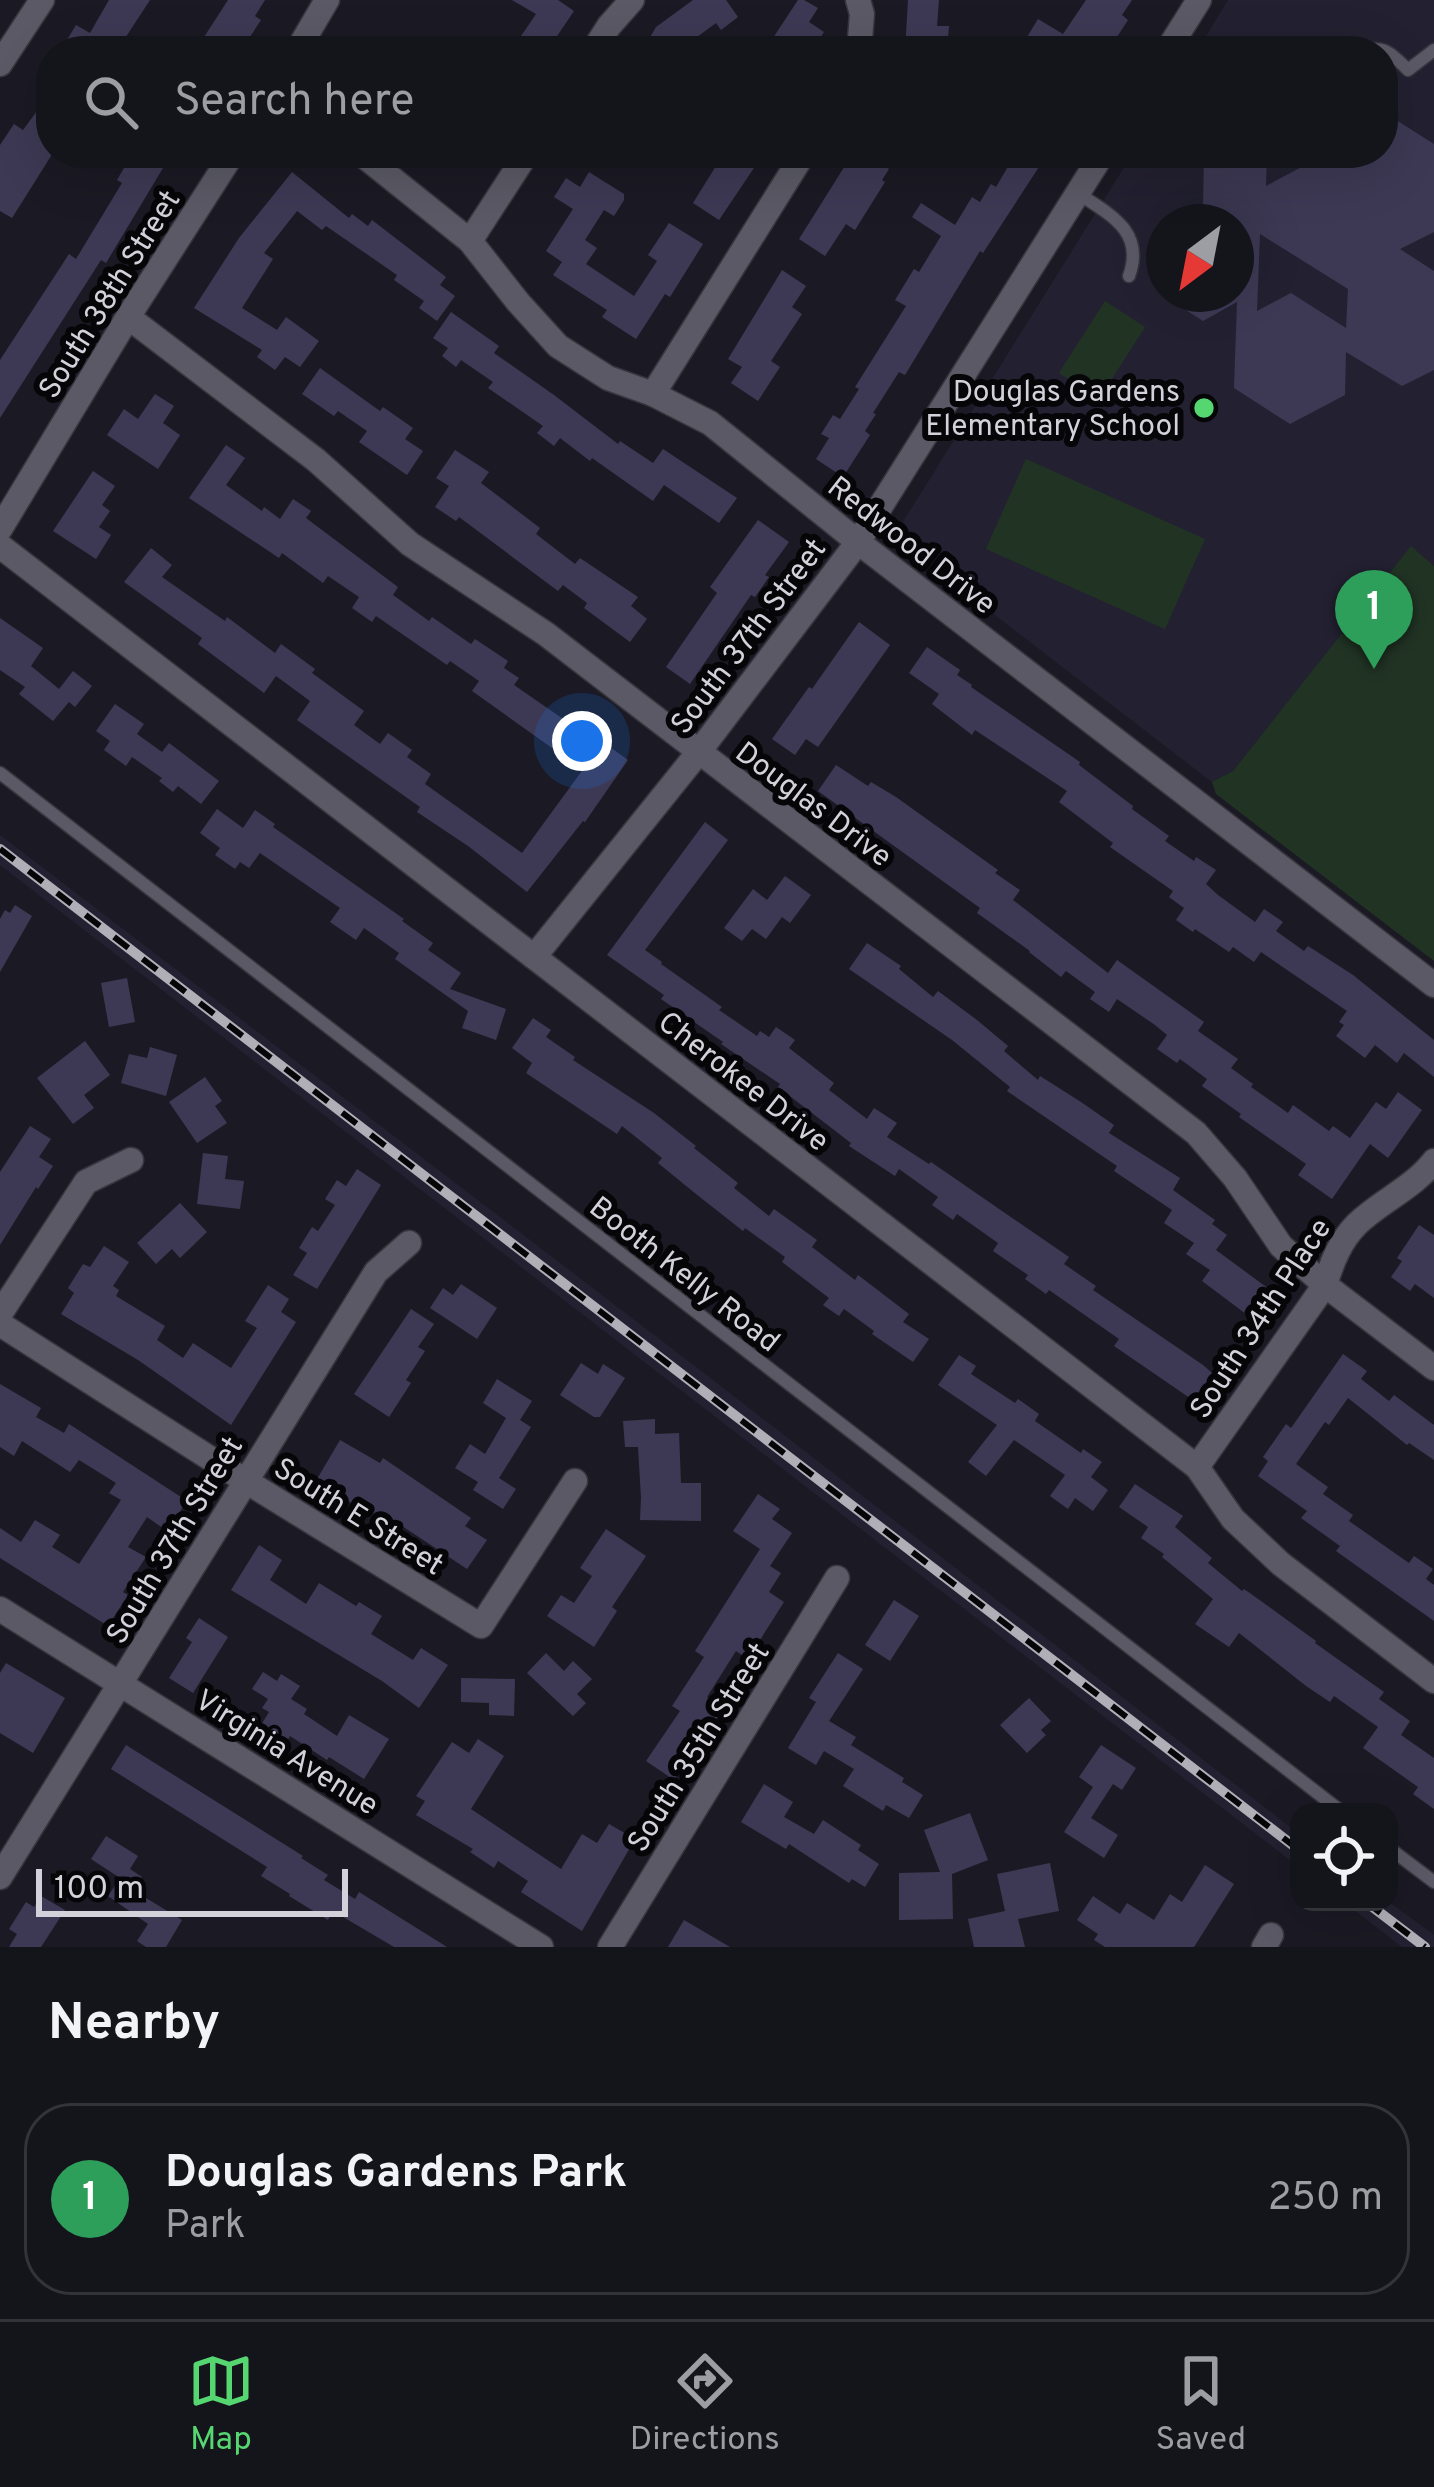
<!DOCTYPE html>
<html lang="en">
<head>
<meta charset="utf-8">
<style>
	body { margin:0; font-family:Overpass,sans-serif; background:#212128; color:#f1f3f6 }
	.controls { position:absolute; right:36px; bottom:36px; display:grid; overflow:hidden; border-radius:24px; box-shadow:0 12px 48px #0002 }
	.controls button { width:108px; height:108px; display:grid; place-items:center; padding:0; border:0; border-bottom:3px solid #33333a; background:#14141b; color:#f1f3f6; font:60px sans-serif }
	.compass { position:absolute; left:1146px; top:204px; width:108px; height:108px; border-radius:50%; background:#14141b; box-shadow:0 12px 48px #0002; rotate:212deg }
	.scale { position:absolute; left:36px; bottom:30px; width:312px; box-sizing:border-box; padding-left:12px; border:6px solid #d3d2da; border-top:0; font-size:33px; line-height:42px; white-space:nowrap; color:#d3d2da; -webkit-text-stroke:9px #060609; paint-order:stroke }
	.you { position:absolute; left:582px; top:741px; width:42px; height:42px; margin:-30px; border:9px solid #fff; border-radius:50%; background:#1a73e8; box-shadow:0 0 0 18px #1a73e833 }
	.badge { display:grid; place-items:center; width:78px; height:78px; border-radius:50%; background:#55d671; color:#fff; font-size:39px; font-weight:700 }
	.pin { position:absolute; translate:-50% -99px; filter:drop-shadow(0 3px 6px #0008) }
	.pin::after { content:''; position:absolute; top:63px; width:42px; height:36px; background:inherit; clip-path:polygon(0 0,100% 0,50% 100%) }
	.list { margin:0; padding:0; list-style:none }
	h2 { display:flex; justify-content:space-between; align-items:center; height:156px; margin:0; padding:0 48px; font-size:51px }
	h2 small { font-size:39px; font-weight:400; color:#9d9ea3 }
	.list li { display:grid; grid-template-columns:78px 1fr auto; gap:36px; align-items:center; box-sizing:border-box; height:192px; margin:0 24px 24px; padding:0 24px; border:3px solid #33333a; border-radius:48px }
	.list b { display:block; font-size:45px; white-space:nowrap }
	.list p { margin:0; font-size:39px; white-space:nowrap; color:#9d9ea3 }
	.list em { font-size:39px; font-style:normal; color:#9d9ea3 }
	.icon { flex:none; width:66px; height:66px; fill:none; stroke:currentColor; stroke-width:2; stroke-linecap:round; stroke-linejoin:round }
	.map { position:relative; flex:none; width:1434px; height:1947px; overflow:hidden }
	.search { position:absolute; background:#14141b; box-shadow:0 12px 48px #0002; left:36px; right:36px; top:36px; height:132px; display:flex; align-items:center; gap:30px; box-sizing:border-box; padding:0 42px; border-radius:48px; color:#9d9ea3; font-size:45px }
	.sheet { height:372px; background:#14141b }
	nav { display:flex; justify-content:space-around; align-items:center; box-sizing:border-box; height:168px; border-top:3px solid #33333a; background:#14141b; font-size:33px; color:#9d9ea3 }
	nav a { display:grid; justify-items:center; gap:6px }
	nav .on { color:#55d671 }
	.map>svg:first-child { display:block }
	.built { fill:#232131; fill-rule:evenodd }
	.green { fill:#213424 }
	.building { fill:#3d3954; fill-rule:evenodd }
	.lines { fill:none; stroke-linecap:round; stroke-linejoin:round }
	.service-casing { stroke:#37363e; stroke-width:15 }
	.minor-casing { stroke:#37363e; stroke-width:27 }
	.service { stroke:#5a5965; stroke-width:12 }
	.minor { stroke:#5a5965; stroke-width:24 }
	.rail-casing { stroke:#b0afb7; stroke-width:10 }
	.rail { stroke:#060609; stroke-width:6; stroke-dasharray:18; stroke-linecap:butt }
	.poi-dot { fill:#55d671; stroke:#060609; stroke-width:4.5 }
	.labels { text-anchor:middle; stroke-width:12; stroke-linejoin:round; paint-order:stroke }
	.street-label { font-size:30px; fill:#d3d2da; stroke:#060609 }
	.poi-label { font-size:30px; fill:#d3d2da; stroke:#060609; text-anchor:end }
</style>
</head>
<body>
<div class="map">
<svg width="1434" height="1947" viewBox="0 0 1434 1947">
	<rect width="100%" height="100%" fill="#1b1a24"/>
	<!-- built -->
	<g class="built">
		<path d="M1228,0H1434V566L1411,547L1233,771L1212,782L900,542L903,522L1133,153H1383V51H1197ZM1164,222H1236V294H1164Z"/>
		<path d="M0,835L696,1367L1299,1834V1867L0,865Z"/>
		<path d="M1344,1902H1389L1434,1935V1947H1402Z"/>
	</g>
	<!-- green -->
	<g class="green">
		<path d="M1105,301L1145,327L1099,399L1059,373Z"/>
		<path d="M1026,459L1205,539L1165,629L986,549Z"/>
		<path d="M1411,546L1434,566V961L1216,794L1212,782L1233,771Z"/>
	</g>
	<!-- building -->
	<g class="building">
		<path d="M109,0H150L118,49L121,51H75L64,45L76,25L90,33Z"/>
		<path d="M228,0H265L255,16L261,20L241,51H195Z"/>
		<path d="M512,0H558L574,11L547,51H511L536,14Z"/>
		<path d="M693,0H726L738,17L721,30L716,23L678,51H642L656,27Z"/>
		<path d="M798,0H804L818,8L809,22L824,32L812,51H794L773,38Z"/>
		<path d="M908,0H939L937,26H949L947,51H905Z"/>
		<path d="M1086,0H1132L1122,15L1128,20L1108,51H1038L1024,42L1038,19L1063,34Z"/>
		<path d="M51,92V156L12,218L0,211V145L14,124L23,130Z"/>
		<path d="M1393,118L1434,144V232L1400,249L1434,271V370L1402,386L1346,352L1345,395L1290,424L1234,388L1237,302L1203,321L1161,294H1236V222H1172L1203,206L1204,153H1267L1266,186L1328,153H1383V124ZM1260,234L1348,289L1346,328L1291,293L1257,311Z"/>
		<path d="M124,153H172L106,263L101,260L0,418V360L69,254L76,259L122,183L117,180L124,168L118,164Z"/>
		<path d="M724,153H764L719,220L693,203Z"/>
		<path d="M853,153H890L882,165L889,169L882,180L885,182L855,230L846,224L825,256L799,239Z"/>
		<path d="M1016,153H1048L983,253L980,251L905,375L899,372L873,413L876,414L865,431L870,435L843,477L816,459L829,438L821,434L833,415L840,419L859,389L855,387L906,306L895,300L914,269L919,272L941,236L912,217L921,203L955,225L972,197L980,202L991,184L996,187Z"/>
		<path d="M292,172L349,218L352,214L368,226L372,220L446,277L440,285L455,296L437,321L419,308L424,301L394,280L397,275L326,226L322,230L297,211L264,253L273,259L242,308L277,330L286,317L319,341L300,367L285,357L275,370L257,357L262,350L194,308L239,238Z"/>
		<path d="M589,172L624,194V200L614,216L604,210L585,240L597,248L586,264L634,296L657,261L648,255L669,223L703,244L670,297L665,294L636,339L602,317L607,310L553,275L562,262L546,251L573,209L554,197L566,178L580,187Z"/>
		<path d="M782,270L806,286L792,307L802,314L771,361L780,367L758,401L731,383L742,367L728,359Z"/>
		<path d="M451,312L499,346L494,353L554,395L618,444L620,441L653,463L663,449L737,498L719,523L664,485L653,501L592,458L590,461L560,438L554,446L537,433L543,426L488,388L493,382L461,360L456,367L442,356L448,348L433,338Z"/>
		<path d="M320,368L380,411L383,407L413,428L405,439L423,451L407,475L359,442L367,431L338,411L334,416L302,394Z"/>
		<path d="M155,394L174,406L163,423L180,435L158,469L107,435L124,409L138,419Z"/>
		<path d="M226,445L245,458L226,485L262,511L264,507L280,519L293,499L311,511L306,518L398,587L393,595L429,621L432,617L471,644L475,639L508,661L504,668L519,678L514,685L569,723L552,748L472,691L479,681L450,661L447,665L376,616L372,622L352,608L359,597L328,576L323,583L282,553L279,558L189,498Z"/>
		<path d="M455,450L489,472L481,483L540,528L536,534L575,564L580,558L638,597L631,606L647,619L630,642L584,608L587,603L563,585L558,591L459,517L456,521L435,507L449,486L436,478Z"/>
		<path d="M93,471L115,486L102,505L110,511L99,527L111,535L96,559L53,531Z"/>
		<path d="M758,520L789,542L765,575L769,577L755,597L751,595L690,684L666,667L717,593L710,587Z"/>
		<path d="M151,548L172,565L162,577L225,621L227,617L275,653L281,644L315,669L312,673L364,711L354,725L380,744L388,733L412,750L407,757L431,774L425,784L522,853L603,742L628,760L585,822L583,821L527,892L468,846L417,812L420,807L297,720L310,701L276,676L264,693L198,644L202,638L124,582Z"/>
		<path d="M0,618L43,648L31,666L59,689L73,671L92,686L75,707L69,702L53,721L19,694L25,687L0,670Z"/>
		<path d="M859,622L890,645L818,747L806,739L795,755L772,739L809,687L812,689Z"/>
		<path d="M927,647L960,670L957,675L972,685L971,687L1080,762L1079,765L1133,806L1132,809L1169,836L1165,841L1194,861L1196,857L1216,870L1206,884L1218,895L1255,922L1264,909L1283,922L1276,931L1304,951L1308,946L1353,975L1434,1040V1077L1404,1053L1397,1063L1375,1045L1365,1058L1336,1036L1344,1025L1339,1022L1347,1011L1261,952L1254,962L1233,947L1229,952L1195,929L1193,932L1176,920L1184,908L1169,897L1173,891L1110,847L1113,843L1059,802L1067,791L975,730L972,735L932,704L939,694L909,673Z"/>
		<path d="M115,704L144,724L137,734L162,752L169,743L219,781L201,804L178,786L173,792L159,781L162,778L132,757L126,766L104,750L110,741L96,731Z"/>
		<path d="M836,765L868,786L871,782L896,797L998,870L995,873L1020,890L1013,900L1108,973L1117,960L1204,1022L1198,1031L1238,1059L1231,1068L1253,1084L1251,1087L1288,1113L1293,1105L1329,1131L1333,1126L1350,1138L1376,1102L1386,1109L1398,1092L1422,1110L1388,1158L1370,1144L1332,1199L1298,1175L1306,1164L1239,1117L1241,1114L1202,1086L1207,1079L1180,1059L1177,1063L1157,1049L1167,1035L1155,1025L1117,999L1109,1012L1090,999L1095,992L1066,971L1061,977L1029,952L1030,951L977,913L980,908L818,791Z"/>
		<path d="M217,809L243,828L255,810L275,824L273,827L404,919L402,921L433,943L428,950L461,973L450,989L506,1009L496,1040L462,1028L468,1011L395,959L399,953L364,928L356,940L330,922L340,908L260,853L249,868L240,862L235,869L215,855L220,848L200,833Z"/>
		<path d="M705,822L728,840L645,950L662,962L661,964L722,1007L719,1010L757,1036L760,1031L769,1037L776,1027L795,1040L789,1048L834,1083L829,1090L867,1119L874,1108L897,1123L887,1137L929,1164L931,1162L1069,1257L1064,1264L1096,1286L1093,1290L1203,1365L1219,1379L1200,1405L1114,1346L1119,1339L1049,1290L1046,1294L1025,1279L1028,1275L993,1251L998,1243L957,1214L953,1220L932,1205L938,1197L899,1169L895,1176L849,1146L851,1143L778,1087L780,1084L721,1044L723,1042L661,999L664,995L607,955Z"/>
		<path d="M785,876L811,895L790,923L782,917L766,939L752,929L742,941L724,928L753,889L767,900Z"/>
		<path d="M15,905L32,916L0,972V919L5,910L10,913Z"/>
		<path d="M867,943L901,966L899,969L933,997L938,991L977,1020L1008,1046L1004,1051L1038,1080L1040,1076L1081,1102L1114,1125L1109,1133L1180,1178L1173,1190L1215,1220L1212,1224L1227,1235L1216,1250L1269,1289L1250,1317L1202,1281L1210,1270L1186,1254L1194,1243L1164,1223L1172,1210L1114,1171L1117,1166L1007,1091L1010,1087L952,1040L849,969Z"/>
		<path d="M127,978L135,1022L109,1027L101,983Z"/>
		<path d="M533,1018L551,1030L546,1037L575,1057L573,1060L654,1113L696,1146L694,1148L738,1183L734,1188L769,1216L774,1209L817,1240L812,1247L855,1280L858,1275L909,1314L903,1322L929,1339L913,1362L872,1334L874,1331L844,1309L839,1316L823,1305L829,1298L782,1262L785,1257L745,1228L743,1231L696,1194L658,1163L662,1158L622,1126L617,1134L526,1073L532,1063L512,1048Z"/>
		<path d="M85,1041L110,1075L84,1095L94,1108L73,1124L37,1078Z"/>
		<path d="M150,1047L177,1055L166,1096L121,1083L129,1054L147,1058Z"/>
		<path d="M205,1077L222,1101L215,1106L227,1123L197,1143L169,1102Z"/>
		<path d="M30,1126L51,1139L39,1157L53,1166L38,1189L36,1187L0,1245V1172Z"/>
		<path d="M203,1153L228,1156L225,1179L244,1181L240,1209L197,1204Z"/>
		<path d="M357,1169L381,1185L317,1289L293,1275L307,1253L299,1248L312,1227L318,1231L335,1205L325,1199L337,1180L346,1186Z"/>
		<path d="M180,1203L207,1232L180,1258L172,1249L156,1264L137,1243Z"/>
		<path d="M1419,1225L1434,1235V1298L1415,1284L1410,1291L1391,1277L1402,1261L1397,1258Z"/>
		<path d="M104,1246L129,1262L113,1286L119,1290L116,1296L165,1326L157,1340L183,1358L193,1343L231,1368L257,1328L245,1321L268,1285L289,1299L281,1312L296,1322L231,1425L138,1360L61,1314L74,1293L68,1288L83,1264L90,1267Z"/>
		<path d="M461,1284L497,1308L477,1339L430,1308L443,1288L453,1295Z"/>
		<path d="M411,1309L434,1324L418,1347L425,1351L406,1380L411,1383L389,1417L354,1394Z"/>
		<path d="M1343,1354L1367,1371L1361,1379L1389,1401L1394,1395L1434,1425V1460L1409,1443L1407,1445L1348,1398L1329,1425L1325,1422L1296,1464L1328,1487L1323,1494L1353,1515L1349,1521L1409,1563L1414,1556L1433,1569L1426,1579L1434,1585V1621L1336,1551L1340,1546L1301,1518L1307,1511L1258,1476L1268,1461L1263,1457L1286,1424L1291,1428Z"/>
		<path d="M959,1355L976,1366L971,1374L1015,1403L1018,1399L1039,1414L1035,1421L1081,1453L1083,1449L1102,1462L1091,1477L1108,1490L1093,1511L1075,1498L1068,1509L1050,1496L1065,1475L1014,1440L986,1476L968,1462L997,1425L938,1385Z"/>
		<path d="M581,1363L598,1374L603,1364L625,1378L600,1417H594L560,1395Z"/>
		<path d="M497,1379L532,1401L520,1420L531,1427L499,1478L516,1489L503,1509L473,1490L478,1482L455,1468L470,1444L485,1454L506,1418L483,1403Z"/>
		<path d="M0,1384L41,1408L36,1417L64,1433L69,1424L187,1501L167,1531L147,1517L128,1547L146,1557L123,1592L128,1595L108,1626L0,1558V1528L21,1542L35,1520L60,1535L52,1547L79,1564L121,1500L109,1493L116,1483L79,1460L70,1472L22,1441L14,1456L0,1447Z"/>
		<path d="M655,1419V1434L679,1433L681,1483H701V1521L640,1520L641,1498L638,1447H625L623,1421Z"/>
		<path d="M340,1440L380,1463L383,1458L471,1518L465,1526L487,1540L467,1569L399,1524L395,1531L339,1495L333,1504L310,1491Z"/>
		<path d="M1135,1484L1183,1516L1175,1527L1212,1558L1208,1563L1242,1591L1244,1589L1261,1601L1316,1641L1315,1643L1384,1692L1379,1699L1410,1721L1401,1735L1434,1758V1809L1413,1794L1418,1787L1363,1748L1378,1727L1334,1696L1330,1702L1306,1686L1239,1633L1229,1647L1195,1624L1213,1599L1162,1557L1164,1554L1141,1538L1148,1527L1119,1507Z"/>
		<path d="M758,1494L780,1509L772,1519L792,1533L770,1566L781,1573L769,1592L784,1602L748,1659L736,1651L707,1697L724,1708L674,1780L646,1761L680,1711L672,1706L704,1657L695,1651L760,1549L733,1531Z"/>
		<path d="M606,1529L646,1556L612,1607L617,1611L594,1647L547,1616L561,1595L574,1603L592,1576L580,1568Z"/>
		<path d="M259,1545L282,1560L270,1580L306,1604L319,1583L356,1606L359,1602L382,1616L371,1634L413,1660L421,1648L448,1665L419,1708L382,1681L231,1590Z"/>
		<path d="M894,1600L919,1616L890,1661L865,1645Z"/>
		<path d="M199,1618L228,1637L193,1693L169,1678L192,1642L186,1638Z"/>
		<path d="M546,1653L564,1671L573,1661L592,1679L577,1694L586,1703L573,1716L527,1673Z"/>
		<path d="M838,1653L863,1669L829,1721L856,1737L851,1745L904,1778L902,1782L923,1795L909,1818L886,1805L883,1811L843,1786L854,1769L824,1751L816,1765L788,1748L816,1702L809,1698Z"/>
		<path d="M6,1663L65,1698L33,1753L0,1733V1673Z"/>
		<path d="M263,1672L277,1681L281,1674L300,1686L291,1699L307,1709L304,1714L337,1736L349,1715L389,1739L364,1779L329,1757L327,1760L290,1736L287,1741L261,1725L269,1712L262,1708L268,1699L252,1689Z"/>
		<path d="M461,1678L515,1679L514,1716L489,1715V1703L461,1702Z"/>
		<path d="M1029,1698L1051,1721L1041,1730L1046,1735L1027,1753L1000,1725Z"/>
		<path d="M478,1739L504,1756L471,1809L561,1869L582,1834L597,1843L609,1824L635,1839L582,1931L521,1892L528,1881L498,1861L494,1868L470,1852L473,1849L416,1815L425,1801L416,1796L452,1742L469,1753Z"/>
		<path d="M126,1745L303,1856L301,1858L328,1875L324,1880L355,1899L359,1892L447,1947H394L333,1911L328,1920L289,1896L290,1894L261,1876L267,1867L111,1769Z"/>
		<path d="M1101,1745L1136,1768L1122,1790L1113,1784L1091,1818L1118,1835L1104,1858L1064,1832L1093,1787L1079,1777Z"/>
		<path d="M764,1784L793,1802L784,1817L814,1834L823,1820L861,1845L858,1850L879,1864L865,1887L852,1879L849,1883L789,1844L786,1849L741,1822Z"/>
		<path d="M970,1813L988,1860L952,1874L953,1919L899,1920V1873L940,1872L924,1830Z"/>
		<path d="M106,1836L138,1856L130,1869L142,1877L133,1890L182,1920L166,1947H146L137,1941L148,1924L108,1896L120,1878L91,1859Z"/>
		<path d="M1050,1863L1059,1911L1018,1919L1025,1947H974L968,1919L1005,1911L997,1874Z"/>
		<path d="M1205,1865L1234,1884L1194,1947H1105L1094,1940L1098,1934L1077,1920L1093,1896L1120,1914L1127,1903L1154,1920L1170,1894L1182,1902Z"/>
		<path d="M41,1896L65,1910L41,1947H9L17,1934L9,1929L26,1902L34,1907Z"/>
		<path d="M684,1920L730,1947H668Z"/>
	</g>
	<g class="lines">
		<!-- service casing -->
		<g class="service-casing">
			<g id="service">
				<path d="M1362,51C1384,44 1393,55 1408,70L1434,50"/>
				<path d="M1079,194C1111,215 1145,232 1129,276"/>
				<path d="M0,773L1342,1812"/>
				<path d="M1389,1848L1434,1882"/>
			</g>
		</g>
		<!-- minor casing -->
		<g class="minor-casing">
			<g id="minor">
				<path d="M858,0L862,14L859,51"/>
				<path d="M297,51L327,0"/>
				<path d="M593,51L609,26L632,0"/>
				<path d="M1167,51L1199,0"/>
				<path d="M0,64L42,0"/>
				<path d="M360,153L470,241L518,302L558,346L608,378L653,394L710,423L858,542L1434,985"/>
				<path d="M470,241L527,153"/>
				<path d="M128,317L316,460L410,544L546,634L1196,1133L1235,1178L1281,1246L1325,1285L1434,1368"/>
				<path d="M653,394L804,153"/>
				<path d="M0,529L128,317L233,153"/>
				<path d="M0,546L1197,1467L1233,1519L1281,1564L1434,1681"/>
				<path d="M534,957L698,753L858,542L1103,153"/>
				<path d="M0,1314L86,1182L131,1160"/>
				<path d="M0,1324L244,1480L481,1626L575,1481"/>
				<path d="M1197,1467L1325,1285C1332,1262 1340,1241 1357,1224C1381,1201 1413,1188 1434,1161"/>
				<path d="M0,1609L541,1947"/>
				<path d="M0,1877L376,1272L409,1243"/>
				<path d="M610,1947L837,1578"/>
				<path d="M1264,1947L1271,1935"/>
			</g>
		</g>
		<!-- service -->
		<use href="#service" class="service"/>
		<!-- minor -->
		<use href="#minor" class="minor"/>
		<!-- rail casing -->
		<g class="rail-casing">
			<g id="rail">
				<path d="M0,849L1299,1850"/>
				<path d="M1366,1902L1425,1947"/>
			</g>
		</g>
		<!-- rail -->
		<use href="#rail" class="rail"/>
	</g>
	<!-- markers -->
	<circle class="poi-dot" cx="1204" cy="408" r="12"/>
	<g class="labels">
		<!-- street labels -->
		<g class="street-label">
			<text transform="translate(109 294) rotate(-58)" y="10">South 38th Street</text>
			<text transform="translate(912 545) rotate(38)" y="10">Redwood Drive</text>
			<text transform="translate(748 636) rotate(-53)" y="10">South 37th Street</text>
			<text transform="translate(814 804) rotate(37)" y="10">Douglas Drive</text>
			<text transform="translate(744 1081) rotate(38)" y="10">Cherokee Drive</text>
			<text transform="translate(685 1274) rotate(38)" y="10">Booth Kelly Road</text>
			<text transform="translate(1260 1318) rotate(-57)" y="10">South 34th Place</text>
			<text transform="translate(359 1516) rotate(32)" y="10">South E Street</text>
			<text transform="translate(174 1540) rotate(-59)" y="10">South 37th Street</text>
			<text transform="translate(698 1747) rotate(-58)" y="10">South 35th Street</text>
			<text transform="translate(287 1752) rotate(32)" y="10">Virginia Avenue</text>
		</g>
		<!-- poi labels -->
		<g class="poi-label">
			<text x="1180" y="401">Douglas Gardens<tspan x="1180" dy="34">Elementary School</tspan></text>
		</g>
	</g>
</svg>
<div class="controls">
<button><svg class="icon" aria-label="locate" viewBox="0 0 24 24"><circle cx="12" cy="12" r="6"/><path d="M12 2v4M12 18v4M2 12h4M18 12h4"/></svg></button>
</div>
<svg class="compass" viewBox="-18 -18 36 36"><path d="M0-13l5 13h-10z" fill="#e53935"/><path d="M0 13l5-13h-10z" fill="#9d9ea3"/></svg>
<div class="scale">100 m</div>
<div class="you"></div>
<div class="pin badge" style="left:1374px;top:669px;background:#2e9e5b">1</div>
<div class="search"><svg class="icon" aria-label="search" viewBox="0 0 24 24"><circle cx="10" cy="10" r="6"/><path d="M15 15l6 6"/></svg>Search here</div>
</div>
<section class="sheet">
<h2>Nearby<small></small></h2>
<ul class="list">
<li><span class="badge" style="background:#2e9e5b">1</span><div><b>Douglas Gardens Park</b><p>Park</p></div><em>250 m</em></li>
</ul>
</section>
<nav>
<a class="on"><svg class="icon" aria-label="map" viewBox="0 0 24 24"><path d="M3 6l6-2 6 2 6-2v14l-6 2-6-2-6 2zM9 4v14M15 6v14"/></svg>Map</a>
<a><svg class="icon" aria-label="directions" viewBox="0 0 24 24"><path d="M12 3l9 9-9 9-9-9zM9 14v-3h6M13 9l2 2-2 2"/></svg>Directions</a>
<a><svg class="icon" aria-label="saved" viewBox="0 0 24 24"><path d="M7 4h10v16l-5-4-5 4z"/></svg>Saved</a>
</nav>
</body>
</html>
